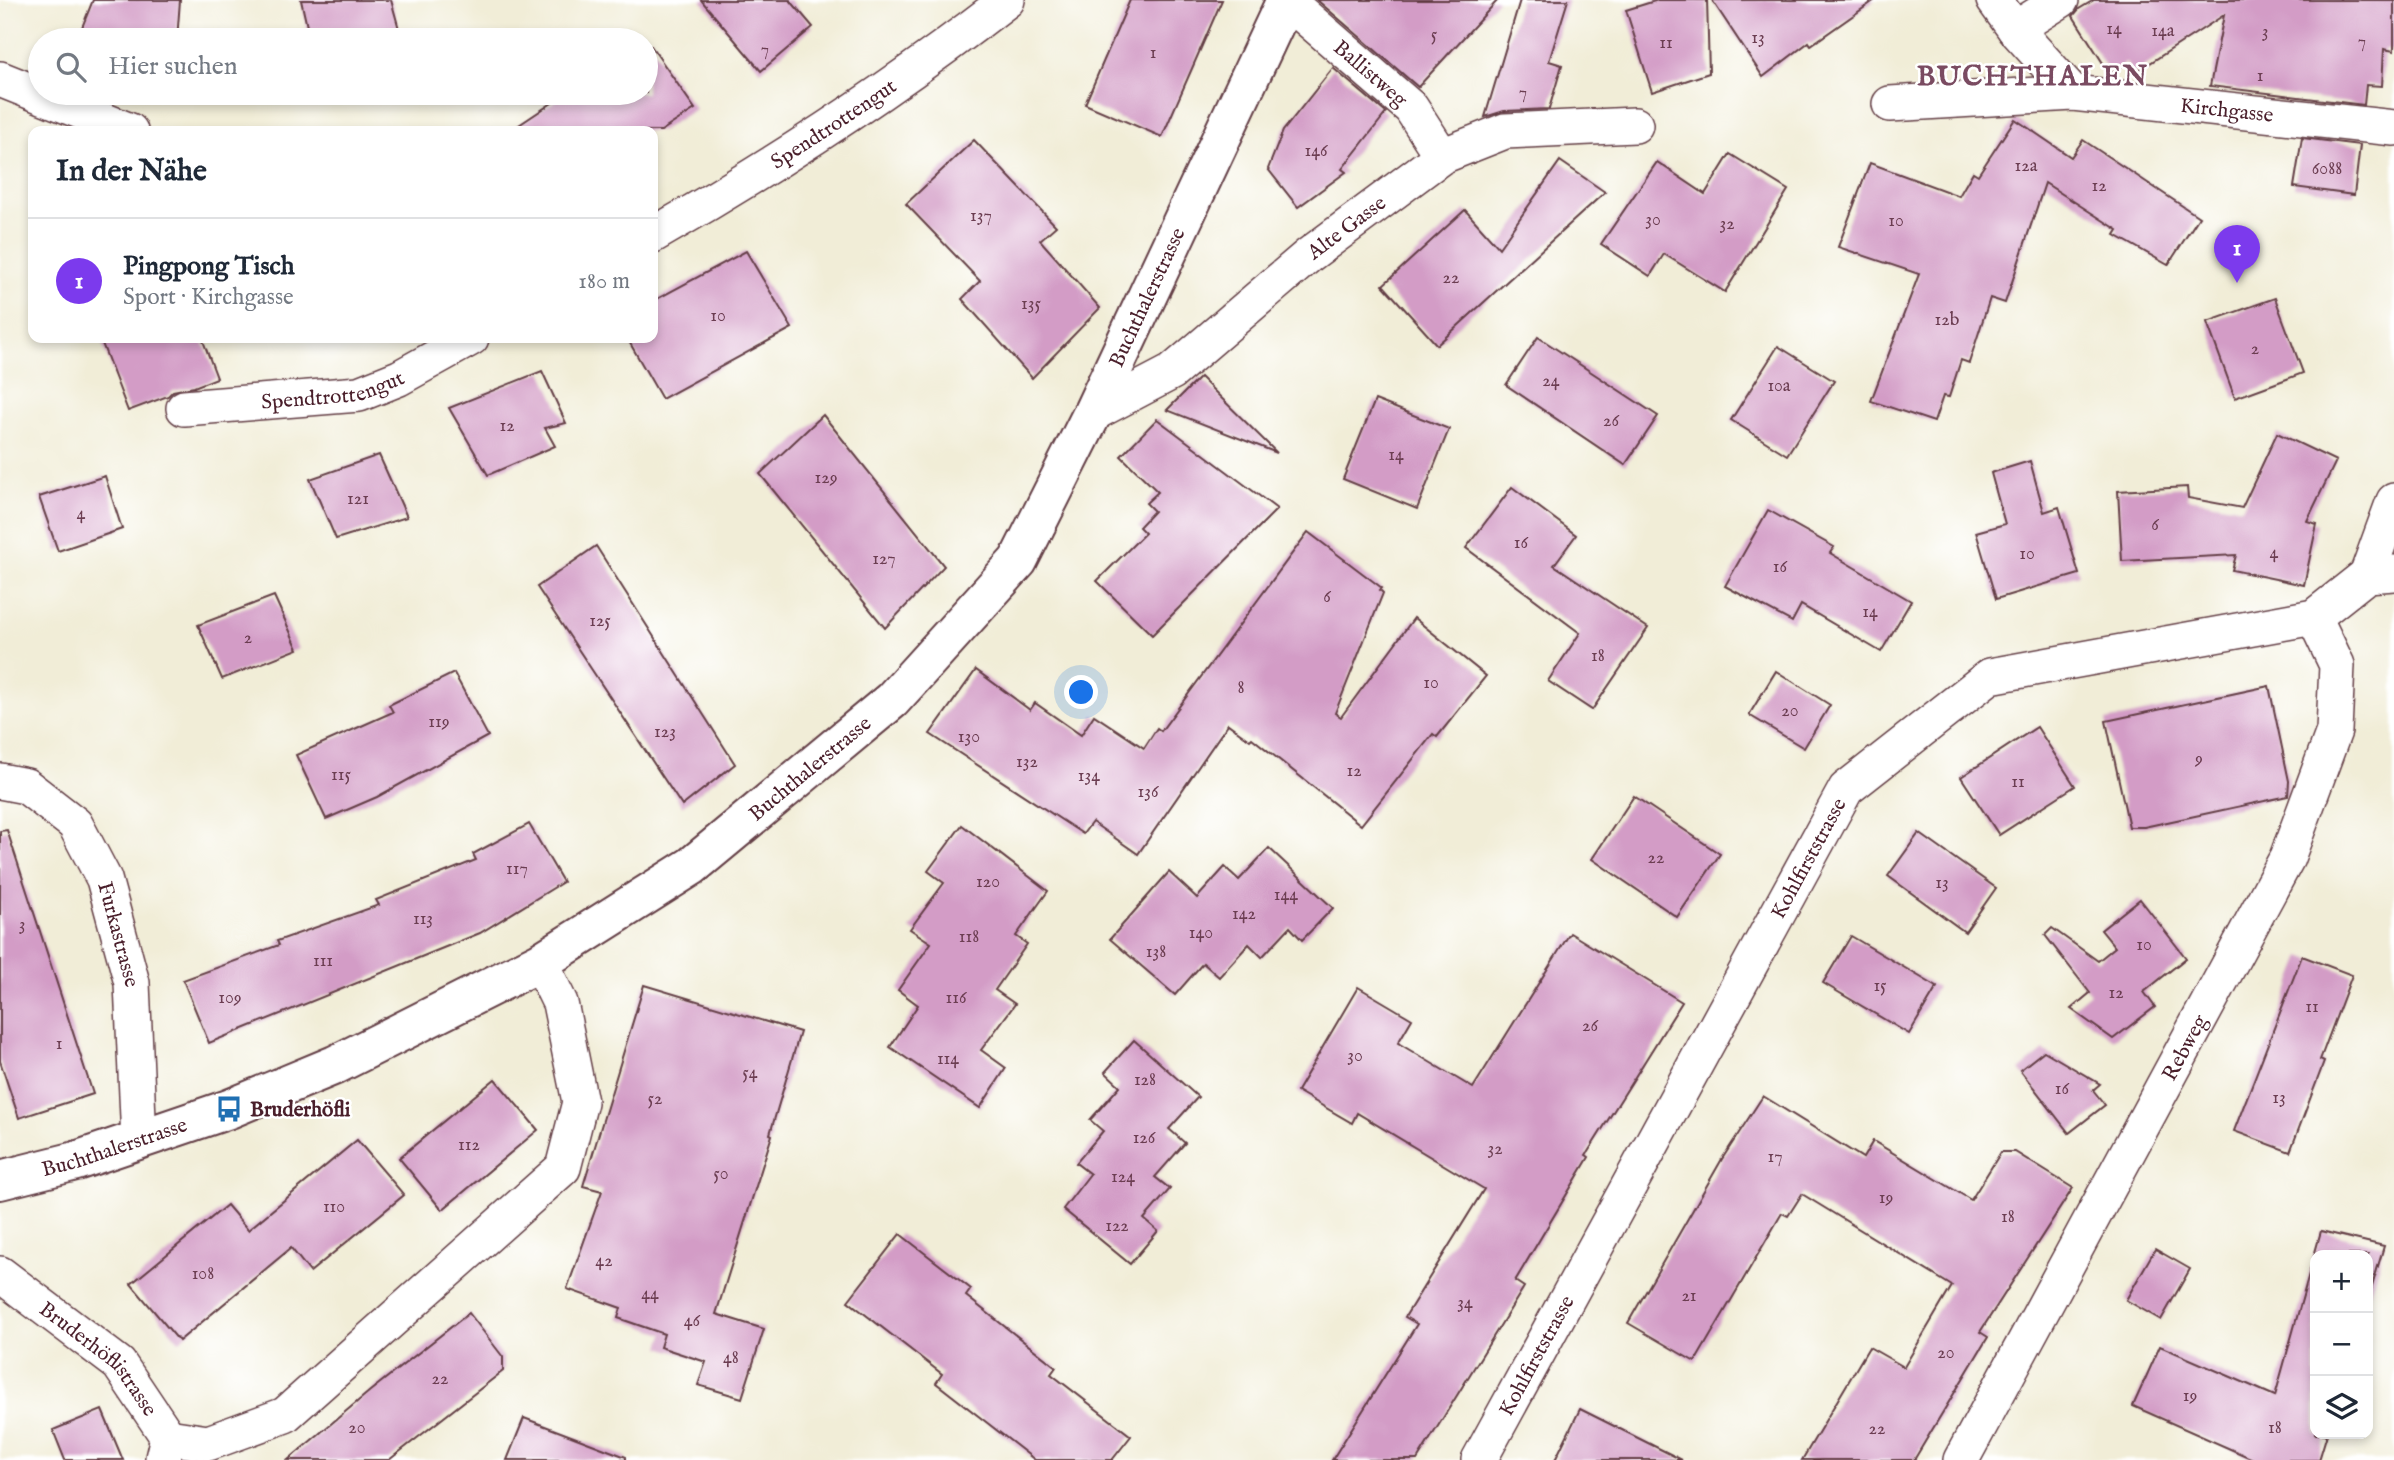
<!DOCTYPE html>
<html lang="de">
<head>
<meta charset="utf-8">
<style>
	body { margin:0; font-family:"IM FELL English",serif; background:#f6f6f7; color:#1f2937 }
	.controls { position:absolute; right:21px; bottom:21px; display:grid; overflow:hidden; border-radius:14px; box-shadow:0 4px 10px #0003 }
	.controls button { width:63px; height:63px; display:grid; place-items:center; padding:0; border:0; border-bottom:2px solid #e0e1e3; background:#fff; color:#1f2937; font:35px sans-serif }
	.you { position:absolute; left:1082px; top:693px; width:24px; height:24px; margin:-18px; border:5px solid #fff; border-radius:50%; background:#1a73e8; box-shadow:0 0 0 10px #1a73e833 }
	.badge { display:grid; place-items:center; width:46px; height:46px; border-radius:50%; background:#7c3aed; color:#fff; font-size:23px; font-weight:700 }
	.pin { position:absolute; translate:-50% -58px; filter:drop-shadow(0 2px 4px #0008) }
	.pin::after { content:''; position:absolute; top:37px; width:24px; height:21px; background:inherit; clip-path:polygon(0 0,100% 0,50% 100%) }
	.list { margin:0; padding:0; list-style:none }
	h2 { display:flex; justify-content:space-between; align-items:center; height:91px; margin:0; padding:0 28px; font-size:30px }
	h2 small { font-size:23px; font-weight:400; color:#747a83 }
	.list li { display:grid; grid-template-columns:46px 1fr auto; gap:21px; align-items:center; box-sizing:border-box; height:126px; padding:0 28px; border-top:2px solid #e0e1e3 }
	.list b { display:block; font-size:26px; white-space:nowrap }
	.list p { margin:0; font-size:23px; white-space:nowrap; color:#747a83 }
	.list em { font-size:23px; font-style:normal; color:#747a83 }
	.icon { flex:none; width:38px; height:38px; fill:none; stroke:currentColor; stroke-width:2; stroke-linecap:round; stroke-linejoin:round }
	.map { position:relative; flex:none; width:2394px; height:1460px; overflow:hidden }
	.search { position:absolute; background:#fff; box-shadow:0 4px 10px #0003; left:28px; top:28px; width:630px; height:77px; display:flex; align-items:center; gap:18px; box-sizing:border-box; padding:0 24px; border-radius:38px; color:#747a83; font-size:26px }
	.panel { position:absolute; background:#fff; box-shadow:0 4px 10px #0003; left:28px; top:126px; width:630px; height:217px; border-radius:14px }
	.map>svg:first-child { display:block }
	.building { fill:#d39cc6 }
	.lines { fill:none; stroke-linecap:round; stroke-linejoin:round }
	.minor-casing { stroke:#633e45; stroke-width:38 }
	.tertiary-casing { stroke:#633e45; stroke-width:42 }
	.minor { stroke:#fff; stroke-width:35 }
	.tertiary { stroke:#fff; stroke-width:38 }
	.labels { text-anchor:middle; stroke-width:5; stroke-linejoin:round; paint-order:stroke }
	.number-label { font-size:18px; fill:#6c3e52 }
	.street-label { font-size:21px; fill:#4a1f2b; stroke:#fff }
	.poi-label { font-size:21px; font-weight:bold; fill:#4a1f2b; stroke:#fff; text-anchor:start }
	.district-label { font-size:28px; font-weight:bold; letter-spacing:2px; fill:#7a4b61; stroke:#fff }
</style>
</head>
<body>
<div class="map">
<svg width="2394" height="1460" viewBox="0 0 2394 1460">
	<rect width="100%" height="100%" fill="#fff"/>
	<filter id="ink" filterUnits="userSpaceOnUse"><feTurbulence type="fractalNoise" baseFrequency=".0143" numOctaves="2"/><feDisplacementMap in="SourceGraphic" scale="14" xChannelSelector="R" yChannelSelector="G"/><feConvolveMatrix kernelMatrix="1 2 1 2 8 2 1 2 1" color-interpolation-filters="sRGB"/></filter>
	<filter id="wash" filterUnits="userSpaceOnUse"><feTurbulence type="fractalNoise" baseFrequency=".00686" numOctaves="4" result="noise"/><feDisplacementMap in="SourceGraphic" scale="28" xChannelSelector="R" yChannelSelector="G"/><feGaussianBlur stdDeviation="1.57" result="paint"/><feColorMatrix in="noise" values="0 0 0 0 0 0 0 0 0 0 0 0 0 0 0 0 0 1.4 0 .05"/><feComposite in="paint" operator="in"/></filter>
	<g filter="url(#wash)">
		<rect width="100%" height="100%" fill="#f1edd7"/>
		<g id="blocks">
			<!-- building -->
			<g class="building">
				<path d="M93,0H180L177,40H77Z"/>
				<path d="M301,0H391L402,40H310Z"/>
				<path d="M701,0H790L813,27L761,71Z"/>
				<path d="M1130,0H1222L1162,137L1085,104Z"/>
				<path d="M1317,0H1498L1418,87Z"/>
				<path d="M1520,0H1568L1549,61L1562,65L1549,109L1504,111L1485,117Z"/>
				<path d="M1658,0H1707L1709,73L1652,92L1626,10Z"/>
				<path d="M1712,0H1875L1811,45L1809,42L1763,77Z"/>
				<path d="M2094,0H2394V51L2384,49L2382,86L2366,85L2364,105L2210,86L2224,15L2133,74L2126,63L2110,74L2073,16L2079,9Z"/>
				<path d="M646,46H651L695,109L661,131H510L567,93H646Z"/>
				<path d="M1333,68L1386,113L1342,169L1346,172L1298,207L1268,169L1283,131Z"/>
				<path d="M2015,119L2071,157L2083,140L2199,217L2168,265L2115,235L2118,230L2045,183L2005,303L1990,298L1969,363L1961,360L1949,397L1943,396L1934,422L1871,401L1919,274L1838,247L1870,163L1959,196L1973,172L1978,175Z"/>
				<path d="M2302,138L2360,145L2354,195L2294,187Z"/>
				<path d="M974,140L1056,226L1040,240L1100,308L1032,378L962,299L980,281L906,204Z"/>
				<path d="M1730,154L1788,190L1725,292L1664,254L1650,276L1601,244L1657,162L1705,194Z"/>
				<path d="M1560,161L1605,192L1437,345L1383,285L1465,210L1499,248Z"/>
				<path d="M746,251L792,328L662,399L627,338H653V301Z"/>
				<path d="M2275,298L2303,373L2235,398L2207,322Z"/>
				<path d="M1538,337L1658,416L1625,465L1506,385Z"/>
				<path d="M100,338H202L217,378L194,387L173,391L168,396L128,411Z"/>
				<path d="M1778,346L1834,381L1787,455L1731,420Z"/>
				<path d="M542,371L566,423L545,428L555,446L488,475L449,408Z"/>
				<path d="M1200,377L1277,453L1167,410Z"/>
				<path d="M1375,400L1449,429L1417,509L1343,479Z"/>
				<path d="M823,415L944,566L885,628L760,474Z"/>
				<path d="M1157,419L1277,509L1152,635L1097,581L1145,533L1139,527L1154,511L1146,503L1158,492L1121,456Z"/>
				<path d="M2277,433L2336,461L2307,521L2317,524L2304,585L2232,570L2236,555L2122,561L2118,491L2187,487L2188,498L2242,508Z"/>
				<path d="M379,455L407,517L336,539L310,479Z"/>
				<path d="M2030,461L2044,512L2059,507L2079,574L1996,599L1976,532L2005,524L1991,473Z"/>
				<path d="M105,476L122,529L58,551L39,497Z"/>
				<path d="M1512,487L1576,535L1554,565L1648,628L1592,710L1548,681L1580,633L1466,548Z"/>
				<path d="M1768,510L1834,547L1830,553L1911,601L1881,652L1801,605L1792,622L1725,586Z"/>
				<path d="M1308,532L1382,588L1380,590L1383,593L1335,713L1341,717L1414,618L1486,676L1437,737L1433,734L1361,825L1252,738L1250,740L1228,724L1138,854L1092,822L1083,834L930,734L976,670L1030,710L1035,703L1081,735L1094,715L1144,748L1157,728L1161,731Z"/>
				<path d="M596,546L735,764L682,806L537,587Z"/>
				<path d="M274,596L298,649L222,679L198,625Z"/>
				<path d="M1776,671L1830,705L1804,748L1749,715Z"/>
				<path d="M454,673L488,736L377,797L326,819L296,755L393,712L389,705Z"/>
				<path d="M2269,686L2289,781L2288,796L2144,827H2129L2106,721Z"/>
				<path d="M2037,727L2075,786L1999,835L1961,777Z"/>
				<path d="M1634,796L1720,854L1677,917L1592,859Z"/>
				<path d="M529,824L563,882L480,933L209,1043L183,980L279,945L277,941L379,905L376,900L476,860L473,854Z"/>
				<path d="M962,825L1048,891L1016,936L1027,944L995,990L1015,1004L981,1050L1006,1068L980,1108L890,1047L918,1005L898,990L931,943L910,929L944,883L928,871Z"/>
				<path d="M7,830L93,1094L19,1118L0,1061V831Z"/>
				<path d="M1919,833L1996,888L1965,932L1888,876Z"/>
				<path d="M1269,848L1333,908L1302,940L1290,927L1262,957L1249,944L1219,977L1203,963L1175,995L1110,939L1169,872L1197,898L1225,867L1239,880Z"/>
				<path d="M2140,899L2186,958L2144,992L2155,1007L2113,1039L2071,1009L2090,993L2045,935L2052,928L2098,961L2115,947L2101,930Z"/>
				<path d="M1570,933L1682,1002L1586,1155L1589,1157L1515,1281L1524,1287L1417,1460H1332L1417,1324L1405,1317L1484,1189L1357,1113L1352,1123L1297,1091L1358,987L1412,1019L1398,1043L1473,1088Z"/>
				<path d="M1851,936L1937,987L1909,1034L1823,983Z"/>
				<path d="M2302,956L2352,975L2320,1060L2324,1062L2290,1152L2234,1131Z"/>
				<path d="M644,985L800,1032L770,1134L772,1135L716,1314L764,1329L742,1398L698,1385L706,1362L660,1347L664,1334L618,1318L621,1308L567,1289L602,1191L583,1186Z"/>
				<path d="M1134,1040L1198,1097L1169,1129L1185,1143L1155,1177L1170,1189L1144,1219L1158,1231L1130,1264L1063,1209L1090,1174L1076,1163L1103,1131L1090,1120L1120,1086L1105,1072Z"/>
				<path d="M2044,1051L2100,1084L2093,1090L2105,1105L2069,1133L2020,1070Z"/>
				<path d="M495,1079L538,1130L442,1210L399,1158Z"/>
				<path d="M1763,1096L1863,1158L1873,1141L1971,1200L2001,1152H2015L2073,1188L1980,1332L1988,1337L1914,1460H1802L1869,1347L1904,1367L1952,1286L1802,1194L1788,1216L1782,1213L1695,1362L1628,1323L1722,1159Z"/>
				<path d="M357,1140L404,1195L310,1272L291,1248L179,1341L131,1284L227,1205L248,1230Z"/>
				<path d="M2321,1231L2384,1246L2368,1300V1255H2315V1434H2327L2319,1460H2255L2133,1406L2160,1346L2275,1396Z"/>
				<path d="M900,1234L971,1289L966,1296L1056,1367L1051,1374L1131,1436L1112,1460H1035L936,1383L942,1374L848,1301Z"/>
				<path d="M2155,1249L2190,1269L2161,1320L2126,1300Z"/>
				<path d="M469,1313L503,1357V1371L389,1460H288L370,1391Z"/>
				<path d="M1580,1409L1682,1460H1555Z"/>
				<path d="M102,1410L123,1460H65L53,1430Z"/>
				<path d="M524,1418L626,1457V1460H507Z"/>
			</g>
		</g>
	</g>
	<g filter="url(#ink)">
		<use href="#blocks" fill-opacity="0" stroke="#633e45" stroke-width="2"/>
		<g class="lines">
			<!-- minor casing -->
			<g class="minor-casing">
				<g id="minor">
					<path id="s1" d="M1286,0L1411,108L1442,156"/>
					<path d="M1994,0L2015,29L2073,93"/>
					<path d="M2015,29L2061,0"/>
					<path d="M0,79L130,131"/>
					<path id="s2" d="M1890,104L2073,93L2394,128"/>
					<path id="s3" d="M653,235C776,165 895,87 1007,0"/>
					<path id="s4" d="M184,408L359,394L399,378L471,338"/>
					<path id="s5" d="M1092,414L1172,372L1309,255L1442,156L1505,131L1635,125"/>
					<path d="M2367,575L2394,501"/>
					<path id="s6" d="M0,781L26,786L75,824L104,879L132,983L139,1141"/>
					<path id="s7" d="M0,1274L119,1364L168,1437L163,1458"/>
					<path d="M168,1437L208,1443L285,1415L563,1168L580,1102L560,1003L540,962"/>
					<path id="s8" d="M1479,1460L1846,789L1990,676L2314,617L2367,575L2394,573"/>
					<path id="s9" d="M1961,1460L2287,858L2334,731L2337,665L2314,617"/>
				</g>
			</g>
			<!-- tertiary casing -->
			<g class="tertiary-casing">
				<g id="tertiary">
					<path id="s10" d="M0,1180L76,1161L229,1109L335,1065L540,962L692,866L892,700L1018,561L1092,414L1286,0"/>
				</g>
			</g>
			<!-- minor -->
			<use href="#minor" class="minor"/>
			<!-- tertiary -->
			<use href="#tertiary" class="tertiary"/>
		</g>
	</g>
	<!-- icons -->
	<defs>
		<g id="bus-bare" transform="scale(2.1)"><path d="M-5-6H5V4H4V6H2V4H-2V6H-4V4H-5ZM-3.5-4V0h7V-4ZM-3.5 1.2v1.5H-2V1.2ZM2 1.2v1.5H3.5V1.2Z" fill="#1f6fb2" stroke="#fff" stroke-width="2.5" paint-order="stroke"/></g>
	</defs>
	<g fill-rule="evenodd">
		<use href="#bus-bare" x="229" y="1109"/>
	</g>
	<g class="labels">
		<!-- number labels -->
		<g class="number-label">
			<text x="2114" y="34">14</text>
			<text x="2163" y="36">14a</text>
			<text x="2265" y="37">3</text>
			<text x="1434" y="40">5</text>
			<text x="1758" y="43">13</text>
			<text x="2362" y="47">7</text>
			<text x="1666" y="48">11</text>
			<text x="765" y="55">7</text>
			<text x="1153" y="58">1</text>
			<text x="2260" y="81">1</text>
			<text x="1523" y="98">7</text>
			<text x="1316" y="156">146</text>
			<text x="2026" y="171">12a</text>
			<text x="2327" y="174">6088</text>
			<text x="2099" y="191">12</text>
			<text x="981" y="221">137</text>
			<text x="1653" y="225">30</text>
			<text x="1896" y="226">10</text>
			<text x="1727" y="229">32</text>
			<text x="1451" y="283">22</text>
			<text x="1031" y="309">135</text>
			<text x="718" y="321">10</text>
			<text x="1947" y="325">12b</text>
			<text x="2255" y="354">2</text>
			<text x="1551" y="386">24</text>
			<text x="1779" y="391">10a</text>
			<text x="1611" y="426">26</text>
			<text x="507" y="431">12</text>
			<text x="1396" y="460">14</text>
			<text x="826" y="483">129</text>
			<text x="358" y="504">121</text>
			<text x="81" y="519">4</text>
			<text x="2155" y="530">6</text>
			<text x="1521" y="548">16</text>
			<text x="2274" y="558">4</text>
			<text x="2027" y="559">10</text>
			<text x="884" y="564">127</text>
			<text x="1780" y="572">16</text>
			<text x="1327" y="602">6</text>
			<text x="1870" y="617">14</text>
			<text x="600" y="626">125</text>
			<text x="248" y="643">2</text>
			<text x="1598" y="661">18</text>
			<text x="1431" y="688">10</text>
			<text x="1241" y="693">8</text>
			<text x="1790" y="716">20</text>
			<text x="439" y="727">119</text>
			<text x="665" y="737">123</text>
			<text x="969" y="742">130</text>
			<text x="2199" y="764">9</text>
			<text x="1027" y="767">132</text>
			<text x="1354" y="776">12</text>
			<text x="341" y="780">115</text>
			<text x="1089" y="781">134</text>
			<text x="2018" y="787">11</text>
			<text x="1148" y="797">136</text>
			<text x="1656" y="863">22</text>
			<text x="517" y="874">117</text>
			<text x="988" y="887">120</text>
			<text x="1942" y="888">13</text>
			<text x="1286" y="900">144</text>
			<text x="1244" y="919">142</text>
			<text x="423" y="924">113</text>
			<text x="22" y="930">3</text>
			<text x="1201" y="938">140</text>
			<text x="969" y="942">118</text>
			<text x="2144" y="950">10</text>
			<text x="1156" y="957">138</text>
			<text x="323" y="966">111</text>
			<text x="1880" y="991">15</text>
			<text x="2116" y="998">12</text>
			<text x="230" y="1003">109</text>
			<text x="956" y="1003">116</text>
			<text x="2312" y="1012">11</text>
			<text x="1590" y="1031">26</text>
			<text x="59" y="1049">1</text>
			<text x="1355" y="1061">30</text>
			<text x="948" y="1064">114</text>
			<text x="750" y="1078">54</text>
			<text x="1145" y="1085">128</text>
			<text x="2062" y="1094">16</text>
			<text x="2279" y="1103">13</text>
			<text x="655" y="1104">52</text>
			<text x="1144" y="1143">126</text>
			<text x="469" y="1150">112</text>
			<text x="1495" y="1154">32</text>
			<text x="1775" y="1162">17</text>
			<text x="721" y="1179">50</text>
			<text x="1123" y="1182">124</text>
			<text x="1886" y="1203">19</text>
			<text x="334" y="1212">110</text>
			<text x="2008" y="1222">18</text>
			<text x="1117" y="1231">122</text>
			<text x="604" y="1266">42</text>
			<text x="203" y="1279">108</text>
			<text x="650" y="1299">44</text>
			<text x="1689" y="1301">21</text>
			<text x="1465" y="1308">34</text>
			<text x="692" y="1326">46</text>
			<text x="1946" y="1358">20</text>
			<text x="731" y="1363">48</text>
			<text x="440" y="1384">22</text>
			<text x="2190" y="1401">19</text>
			<text x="357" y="1433">20</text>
			<text x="2275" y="1433">18</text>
			<text x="1877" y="1434">22</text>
		</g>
		<!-- street labels -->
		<g class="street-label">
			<text dy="7" stroke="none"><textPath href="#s1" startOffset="112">Ballistweg</textPath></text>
			<text dy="7" stroke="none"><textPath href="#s2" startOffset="338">Kirchgasse</textPath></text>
			<text dy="7" stroke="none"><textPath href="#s3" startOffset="212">Spendtrottengut</textPath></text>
			<text dy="7" stroke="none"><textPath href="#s5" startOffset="317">Alte Gasse</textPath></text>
			<text dy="7" stroke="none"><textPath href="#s10" startOffset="1505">Buchthalerstrasse</textPath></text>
			<text dy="7" stroke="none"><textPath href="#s4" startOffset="150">Spendtrottengut</textPath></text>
			<text dy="7" stroke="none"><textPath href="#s10" startOffset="917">Buchthalerstrasse</textPath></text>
			<text dy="7" stroke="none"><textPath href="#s8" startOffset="686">Kohlfirststrasse</textPath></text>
			<text dy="7" stroke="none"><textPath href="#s6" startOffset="208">Furkastrasse</textPath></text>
			<text dy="7" stroke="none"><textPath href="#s9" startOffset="469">Rebweg</textPath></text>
			<text dy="7" stroke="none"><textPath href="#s10" startOffset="119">Buchthalerstrasse</textPath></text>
			<text dy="7" stroke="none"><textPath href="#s8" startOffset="119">Kohlfirststrasse</textPath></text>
			<text dy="7" stroke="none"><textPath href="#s7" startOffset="131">Bruderhöflistrasse</textPath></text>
		</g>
		<!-- poi labels -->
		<g class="poi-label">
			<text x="250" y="1116">Bruderhöfli</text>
		</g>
		<!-- district labels -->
		<g class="district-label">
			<text x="2033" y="85">BUCHTHALEN</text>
		</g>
	</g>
</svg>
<div class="controls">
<button>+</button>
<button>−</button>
<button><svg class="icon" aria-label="layers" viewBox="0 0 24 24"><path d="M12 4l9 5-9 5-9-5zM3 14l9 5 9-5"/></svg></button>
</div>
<div class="you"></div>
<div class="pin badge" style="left:2237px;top:283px">1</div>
<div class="search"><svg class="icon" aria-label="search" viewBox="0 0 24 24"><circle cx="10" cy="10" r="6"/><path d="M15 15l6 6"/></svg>Hier suchen</div>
<section class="panel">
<h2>In der Nähe<small></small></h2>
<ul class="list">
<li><span class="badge">1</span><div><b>Pingpong Tisch</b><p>Sport · Kirchgasse</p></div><em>180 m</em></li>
</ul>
</section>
</div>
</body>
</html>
